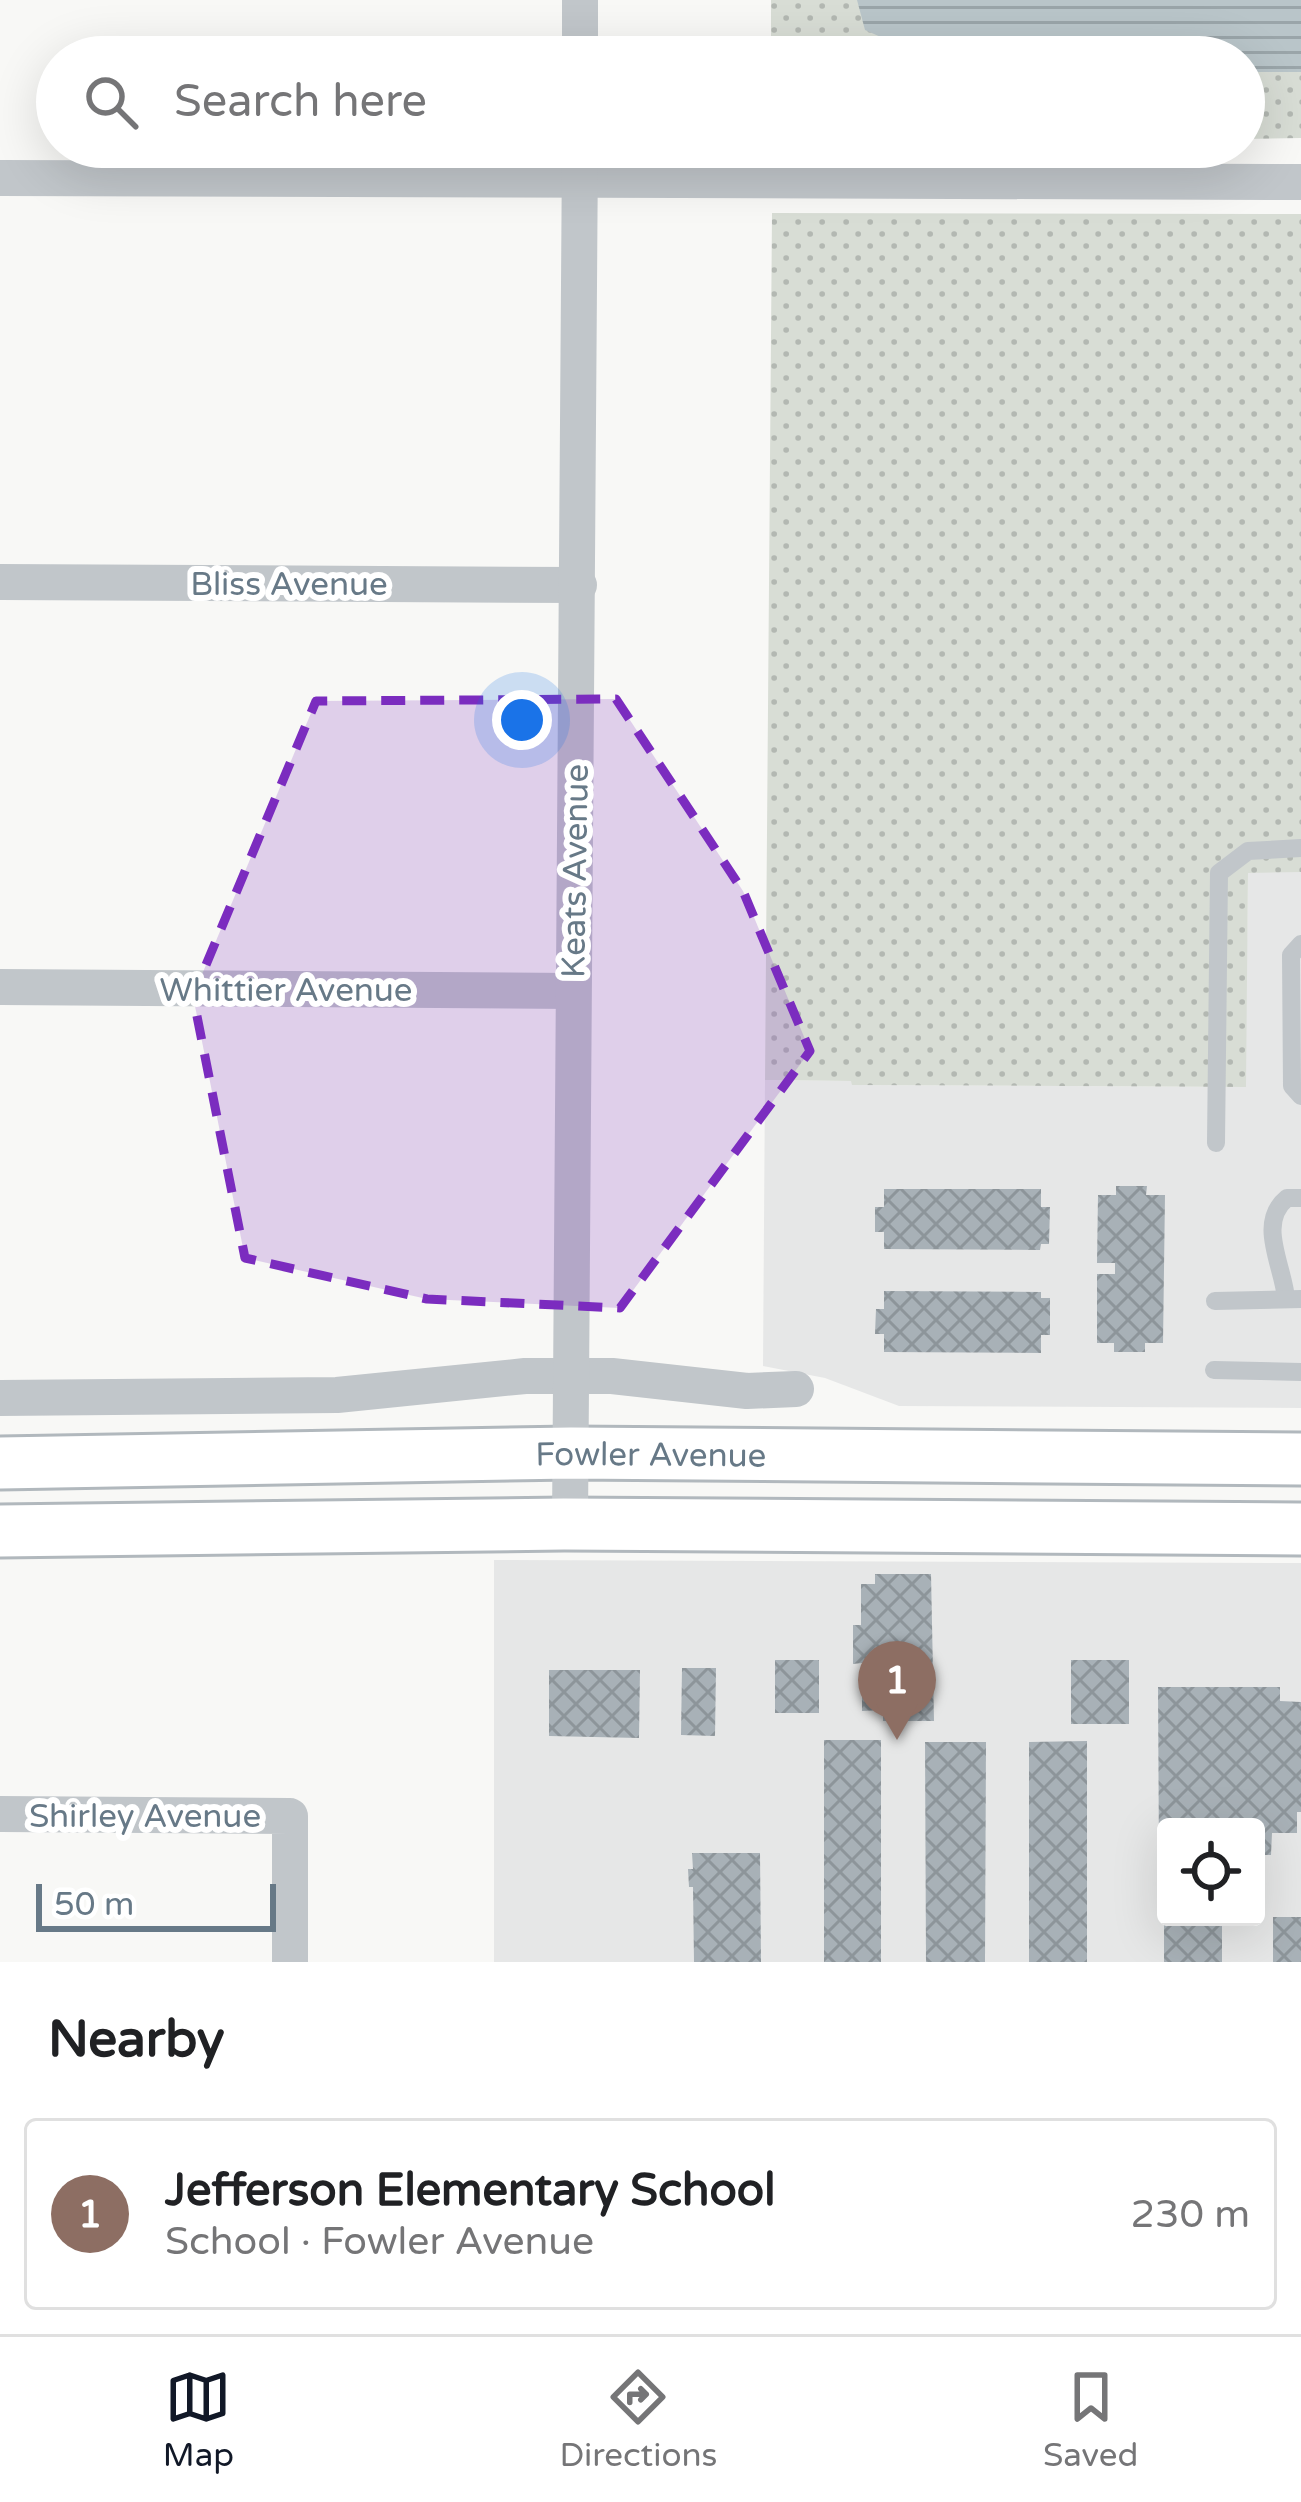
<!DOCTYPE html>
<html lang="en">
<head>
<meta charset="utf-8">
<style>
	body { margin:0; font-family:"Varela Round",sans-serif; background:#f6f6f6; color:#202124 }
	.controls { position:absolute; right:36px; bottom:36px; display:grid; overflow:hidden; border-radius:12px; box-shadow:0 12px 48px #0002 }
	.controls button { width:108px; height:108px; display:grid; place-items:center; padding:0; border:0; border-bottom:3px solid #e0e0e0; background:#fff; color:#202124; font:60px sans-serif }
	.scale { position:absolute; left:36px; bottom:30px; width:240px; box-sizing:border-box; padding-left:12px; border:6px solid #677987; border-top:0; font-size:33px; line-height:42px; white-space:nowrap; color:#677987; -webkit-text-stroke:9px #fff; paint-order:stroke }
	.you { position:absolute; left:522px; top:720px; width:42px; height:42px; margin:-30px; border:9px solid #fff; border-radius:50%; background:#1a73e8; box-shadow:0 0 0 18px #1a73e833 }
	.badge { display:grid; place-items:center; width:78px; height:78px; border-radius:50%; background:#111827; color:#fff; font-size:39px; font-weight:700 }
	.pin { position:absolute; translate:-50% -99px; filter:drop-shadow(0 3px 6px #0008) }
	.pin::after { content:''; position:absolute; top:63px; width:42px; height:36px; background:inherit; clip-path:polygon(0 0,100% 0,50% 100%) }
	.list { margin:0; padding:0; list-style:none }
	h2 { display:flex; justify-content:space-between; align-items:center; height:156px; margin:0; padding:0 48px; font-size:51px }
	h2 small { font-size:39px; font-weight:400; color:#757577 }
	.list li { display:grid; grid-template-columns:78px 1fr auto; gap:36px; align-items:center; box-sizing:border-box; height:192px; margin:0 24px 24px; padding:0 24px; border:3px solid #e0e0e0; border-radius:12px }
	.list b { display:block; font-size:45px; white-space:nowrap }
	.list p { margin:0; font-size:39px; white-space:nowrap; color:#757577 }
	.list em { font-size:39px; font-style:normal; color:#757577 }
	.icon { flex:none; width:66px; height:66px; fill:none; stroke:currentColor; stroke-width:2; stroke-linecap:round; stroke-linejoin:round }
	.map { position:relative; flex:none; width:1301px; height:1962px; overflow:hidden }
	.search { position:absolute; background:#fff; box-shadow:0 12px 48px #0002; left:36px; right:36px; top:36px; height:132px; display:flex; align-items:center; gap:30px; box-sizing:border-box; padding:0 42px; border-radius:66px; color:#757577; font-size:45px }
	.sheet { height:372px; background:#fff }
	nav { display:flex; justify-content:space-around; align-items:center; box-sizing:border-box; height:168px; border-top:3px solid #e0e0e0; background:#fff; font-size:33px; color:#757577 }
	nav a { display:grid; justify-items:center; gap:6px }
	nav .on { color:#111827 }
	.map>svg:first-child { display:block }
	.built { fill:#e6e7e7; fill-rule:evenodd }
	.grass { fill:url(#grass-dots) }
	.water { fill:url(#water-rules) }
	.building { fill:url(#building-cross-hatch) }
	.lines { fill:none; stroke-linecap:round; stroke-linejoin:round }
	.secondary-casing { stroke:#b1b8bd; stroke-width:57 }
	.service { stroke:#c1c6ca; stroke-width:18 }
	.minor { stroke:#c1c6ca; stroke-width:36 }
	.secondary { stroke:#fff; stroke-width:51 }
	.marked { fill:#7b2cbf; fill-opacity:0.2; stroke:#7b2cbf; stroke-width:9; stroke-dasharray:24 15; stroke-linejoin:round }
	.labels { text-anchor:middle; stroke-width:12; stroke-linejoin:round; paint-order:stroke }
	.street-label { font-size:33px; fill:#677987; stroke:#fff }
</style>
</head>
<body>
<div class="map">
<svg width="1301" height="1962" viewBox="0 0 1301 1962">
	<defs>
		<pattern id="grass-dots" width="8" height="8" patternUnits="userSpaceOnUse" patternTransform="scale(3)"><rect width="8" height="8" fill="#d8ddd5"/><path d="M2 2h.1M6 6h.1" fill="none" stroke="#b3b8b2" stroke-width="1.8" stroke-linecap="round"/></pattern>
		<pattern id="water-rules" width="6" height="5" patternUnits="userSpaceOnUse" patternTransform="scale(3)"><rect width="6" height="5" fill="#b9c5c9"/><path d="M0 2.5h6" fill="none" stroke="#9aa5a9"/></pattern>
		<pattern id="building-cross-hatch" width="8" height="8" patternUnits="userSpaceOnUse" patternTransform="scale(3)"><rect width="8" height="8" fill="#a8b1b7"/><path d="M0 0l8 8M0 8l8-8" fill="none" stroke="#8d959a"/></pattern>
	</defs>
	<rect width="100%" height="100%" fill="#f8f8f6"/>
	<!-- built -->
	<g class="built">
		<path d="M1248,872H1301V1408L899,1406L825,1378L763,1366L765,1080L852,1081V1085L1245,1087Z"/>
		<path d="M494,1560L1301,1563V1962H494ZM1166,1827H1256V1917H1166Z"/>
	</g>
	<!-- grass -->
	<g class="grass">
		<path d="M771,0H1301V138L1244,139V57H771Z"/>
		<path d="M772,213L1301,214V872L1248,873L1246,1087L852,1085L851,1081L765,1080Z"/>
	</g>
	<!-- water -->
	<path class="water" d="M857,0H1301V72H1244V57H926L865,30Z"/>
	<!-- building -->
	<g class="building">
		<path d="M1116,1186H1147L1146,1195H1165L1163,1343H1145V1352H1114V1343H1097V1274H1115V1263H1097L1098,1195H1116Z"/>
		<path d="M884,1189H1041V1207H1050L1049,1244H1041L1040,1250L884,1249V1232H875V1207H884Z"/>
		<path d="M884,1291L1041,1292V1298H1050V1335H1041V1353L884,1352V1334H875L876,1309H884Z"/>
		<path d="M875,1574H931L934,1721H883V1710L862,1711V1663L853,1664V1625H861V1584H875Z"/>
		<rect x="775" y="1660" width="44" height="53"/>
		<rect x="1071" y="1660" width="58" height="64"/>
		<path d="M682,1668H716L715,1736L681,1735Z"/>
		<path d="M549,1670H640L639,1738L549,1736Z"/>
		<path d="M1158,1687H1280V1701L1301,1702V1812H1297V1833H1272L1271,1855H1256V1827H1166V1861H1159Z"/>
		<rect x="824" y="1740" width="57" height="222"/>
		<path d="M1087,1741V1962H1029V1742Z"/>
		<path d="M925,1742H986L985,1962H926Z"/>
		<path d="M692,1853H760L761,1962H694L693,1887H689L688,1869H693Z"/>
		<rect x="1164" y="1917" width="58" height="45"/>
		<rect x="1273" y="1917" width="28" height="45"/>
	</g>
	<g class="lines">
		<!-- secondary casing -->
		<g class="secondary-casing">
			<g id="secondary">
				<path id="s1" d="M0,1463L571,1453L1301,1459"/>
				<path d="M0,1531L564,1524L1301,1529"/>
			</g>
		</g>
		<!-- service -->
		<g class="service">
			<path d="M1301,944L1291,955L1292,1086L1301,1096"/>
			<path d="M1216,1143L1219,873L1248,851L1301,848"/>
			<path d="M1286,1299C1284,1267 1256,1223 1287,1198H1301"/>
			<path d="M1215,1301L1301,1299"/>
			<path d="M1214,1370L1301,1372"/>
		</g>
		<!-- minor -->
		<g class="minor">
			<path d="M580,57V0"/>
			<path d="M0,178L1301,182"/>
			<path d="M0,582L579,585"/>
			<path d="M0,987L573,991"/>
			<path d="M0,1398L337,1395L525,1376H612L747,1391L796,1389"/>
			<path d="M570,1524L580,147"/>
			<path d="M0,1814L290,1816V1962"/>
		</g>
		<!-- secondary -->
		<use href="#secondary" class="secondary"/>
	</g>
	<!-- marked area -->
	<path class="marked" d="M616,699L743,891L810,1051L620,1308L427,1299L245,1258L193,996L316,701Z"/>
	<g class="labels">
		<!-- street labels -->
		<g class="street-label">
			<text x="289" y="595">Bliss Avenue</text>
			<text transform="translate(574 871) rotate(-89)" y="12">Keats Avenue</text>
			<text x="286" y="1001">Whittier Avenue</text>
			<text dy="12" stroke="none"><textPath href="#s1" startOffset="651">Fowler Avenue</textPath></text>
			<text x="145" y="1827">Shirley Avenue</text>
		</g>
	</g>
</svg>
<div class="controls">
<button><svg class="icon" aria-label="locate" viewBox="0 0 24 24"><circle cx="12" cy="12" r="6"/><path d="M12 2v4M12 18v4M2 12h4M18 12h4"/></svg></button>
</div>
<div class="scale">50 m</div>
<div class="you"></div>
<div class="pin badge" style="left:897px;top:1740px;background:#8d6e63">1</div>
<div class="search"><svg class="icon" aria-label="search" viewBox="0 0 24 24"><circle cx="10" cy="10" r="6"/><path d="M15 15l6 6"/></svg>Search here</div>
</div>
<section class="sheet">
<h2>Nearby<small></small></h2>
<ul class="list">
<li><span class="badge" style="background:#8d6e63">1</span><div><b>Jefferson Elementary School</b><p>School · Fowler Avenue</p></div><em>230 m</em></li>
</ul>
</section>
<nav>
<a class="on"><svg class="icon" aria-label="map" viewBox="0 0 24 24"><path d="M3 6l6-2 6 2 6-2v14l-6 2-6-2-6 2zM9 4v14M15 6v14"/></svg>Map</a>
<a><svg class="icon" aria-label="directions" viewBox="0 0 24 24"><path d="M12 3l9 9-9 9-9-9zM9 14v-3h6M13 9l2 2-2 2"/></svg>Directions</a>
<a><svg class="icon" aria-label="saved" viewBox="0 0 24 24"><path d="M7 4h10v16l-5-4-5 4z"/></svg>Saved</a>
</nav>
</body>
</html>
